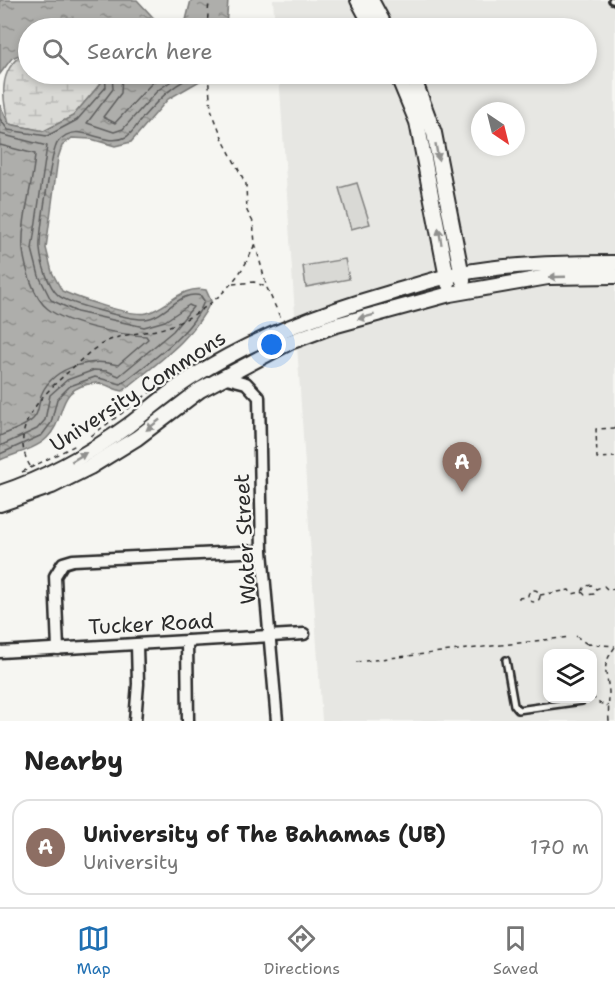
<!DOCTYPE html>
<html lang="en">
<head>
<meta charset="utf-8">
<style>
	body { margin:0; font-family:"Shantell Sans",sans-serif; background:#f6f6f6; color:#222 }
	.controls { position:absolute; right:18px; bottom:18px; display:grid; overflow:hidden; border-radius:12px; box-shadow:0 3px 9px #0003 }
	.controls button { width:54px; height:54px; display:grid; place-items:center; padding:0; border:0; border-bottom:2px solid #e0e0e0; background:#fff; color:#222; font:30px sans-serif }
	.compass { position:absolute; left:471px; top:102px; width:54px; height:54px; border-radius:50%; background:#fff; box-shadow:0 3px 9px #0003; rotate:145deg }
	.you { position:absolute; left:272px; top:345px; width:21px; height:21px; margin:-15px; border:4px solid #fff; border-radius:50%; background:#1a73e8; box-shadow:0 0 0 9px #1a73e833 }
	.badge { display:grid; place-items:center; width:39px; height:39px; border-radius:50%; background:#1f6fb2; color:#fff; font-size:20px; font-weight:700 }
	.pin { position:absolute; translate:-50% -50px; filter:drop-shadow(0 2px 3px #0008) }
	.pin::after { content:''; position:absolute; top:32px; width:21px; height:18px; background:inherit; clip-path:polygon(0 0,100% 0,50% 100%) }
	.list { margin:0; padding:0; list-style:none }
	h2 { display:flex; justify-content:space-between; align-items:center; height:78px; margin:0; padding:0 24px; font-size:26px }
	h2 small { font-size:20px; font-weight:400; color:#767676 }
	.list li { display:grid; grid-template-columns:39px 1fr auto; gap:18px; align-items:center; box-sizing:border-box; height:96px; margin:0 12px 12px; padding:0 12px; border:2px solid #e0e0e0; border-radius:18px }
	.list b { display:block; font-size:22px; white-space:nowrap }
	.list p { margin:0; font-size:20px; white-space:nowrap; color:#767676 }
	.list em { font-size:20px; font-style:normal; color:#767676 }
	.icon { flex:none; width:33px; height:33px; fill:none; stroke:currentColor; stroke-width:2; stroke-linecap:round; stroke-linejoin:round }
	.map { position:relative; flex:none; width:615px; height:721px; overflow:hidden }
	.search { position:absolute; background:#fff; box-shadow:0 3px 9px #0003; left:18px; right:18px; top:18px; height:66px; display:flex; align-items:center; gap:15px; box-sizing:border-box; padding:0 21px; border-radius:33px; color:#767676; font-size:22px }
	.sheet { height:186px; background:#fff }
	nav { display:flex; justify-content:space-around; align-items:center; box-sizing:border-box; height:84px; border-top:2px solid #e0e0e0; background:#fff; font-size:16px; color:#767676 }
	nav a { display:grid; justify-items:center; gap:3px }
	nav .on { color:#1f6fb2 }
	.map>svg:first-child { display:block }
	.built { fill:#e7e7e3; fill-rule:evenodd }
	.wetland { fill:url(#wetland-marsh); stroke:#828280; stroke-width:1.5 }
	.garden { fill:#d9d9d5; stroke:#828280; stroke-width:1.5 }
	.water { fill:url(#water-ripples); stroke:#7a7a78; stroke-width:1.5 }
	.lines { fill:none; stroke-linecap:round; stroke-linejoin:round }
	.shore { stroke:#5f5f5e; stroke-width:1.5 }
	.lane-casing { stroke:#2b2b2b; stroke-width:10 }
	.street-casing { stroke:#2b2b2b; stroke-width:15 }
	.secondary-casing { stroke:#2b2b2b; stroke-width:18 }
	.path { stroke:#2b2b2b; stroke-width:1.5; stroke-dasharray:4.5 4.5; stroke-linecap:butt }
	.lane { stroke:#f6f6f2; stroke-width:5 }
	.street { stroke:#f6f6f2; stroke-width:10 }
	.secondary { stroke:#f6f6f2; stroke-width:14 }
	.oneway { fill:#90908e }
	.labels { text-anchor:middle; stroke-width:4.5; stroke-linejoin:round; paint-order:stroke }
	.street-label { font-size:21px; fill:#2b2b2b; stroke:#f6f6f2 }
</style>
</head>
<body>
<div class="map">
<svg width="615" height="721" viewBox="0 0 615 721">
	<defs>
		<pattern id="wetland-marsh" width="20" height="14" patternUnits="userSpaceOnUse" patternTransform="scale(1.5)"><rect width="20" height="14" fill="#d9d9d5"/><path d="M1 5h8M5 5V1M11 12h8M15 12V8" fill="none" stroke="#babab7"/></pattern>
		<pattern id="water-ripples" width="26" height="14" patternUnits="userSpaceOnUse" patternTransform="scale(1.5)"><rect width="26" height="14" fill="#aeaeab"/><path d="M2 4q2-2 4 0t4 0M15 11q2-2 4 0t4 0" fill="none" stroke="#8e8e8b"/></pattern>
	</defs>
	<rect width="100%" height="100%" fill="#f6f6f2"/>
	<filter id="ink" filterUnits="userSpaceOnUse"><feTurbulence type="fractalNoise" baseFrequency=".0167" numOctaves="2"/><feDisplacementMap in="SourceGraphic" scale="12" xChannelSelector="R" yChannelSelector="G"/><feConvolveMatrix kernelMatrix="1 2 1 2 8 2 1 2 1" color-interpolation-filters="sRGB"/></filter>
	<g filter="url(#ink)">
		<!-- built -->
		<path class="built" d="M273,0H615V721H322L279,74H586V28H275ZM480,111H516V147H480ZM548,654H592V698H548Z"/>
		<!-- wetland -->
		<path class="wetland" d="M28,51V74H99L101,83L73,116L44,131L9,124C0,92 0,66 28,51Z"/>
		<!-- garden -->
		<g class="garden">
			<path d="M357,183L370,224L351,229L339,188Z"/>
			<path d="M345,259L349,279L306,287L303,266Z"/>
		</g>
		<!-- water -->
		<g class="water">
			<path d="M0,0H137L163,28H28V51L12,58L0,74Z"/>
			<path d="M191,0H228L226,28H184Z"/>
			<path d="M99,74H212L168,99L131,142L115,146L91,139L72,138L62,146L58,158L46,248L52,272L62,291C78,298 131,317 147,313C169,307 181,285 206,290L211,301C194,339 154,365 123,391C113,390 105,382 96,383C53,387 68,418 47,438C36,449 14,454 0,460V105L9,124L44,131L73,116L101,83Z"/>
		</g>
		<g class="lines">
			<!-- shore -->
			<g class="shore">
				<path d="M112,74L113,89L87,123L114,132L123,129L158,90L182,74"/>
				<path d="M122,74L121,93L103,117L115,123L152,83L165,74"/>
				<path d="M0,119L8,130L47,136L77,120L106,87L105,74"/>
				<path d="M0,134L47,146L32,249L39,276L51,300L77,312L144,327L165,321L189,305L193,307L173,331L119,376L107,371L94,370L67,380L50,395L45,420L37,429L0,446"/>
				<path d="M0,145L35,154C33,185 21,219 23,250C25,267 34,299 48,309C69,325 121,335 146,336L148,339L118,365C93,358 55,365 42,393C38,401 40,413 33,419C26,427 10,431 0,436"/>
				<path d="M0,454L42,435L51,423L57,399L70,386L95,377L121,384C147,364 194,332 204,301L201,296C180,289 165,318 145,319C132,320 67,304 58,295C48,286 41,262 40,249C39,236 51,150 58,142C78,118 104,149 126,137C133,133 138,123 144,116C159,99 177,80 201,74"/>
			</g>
			<!-- lane casing -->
			<g class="lane-casing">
				<g id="lane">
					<path d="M612,0L615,1"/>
					<path d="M506,660L514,705L518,710L582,701"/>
				</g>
			</g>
			<!-- street casing -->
			<g class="street-casing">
				<g id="street">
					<path d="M223,377L246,383L259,397L262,551L277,721"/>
					<path d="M187,641L188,721"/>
					<path d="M58,649L55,576L63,563L73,560L262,551"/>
					<path d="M0,652L304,634"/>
					<path d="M135,721L138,684L137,645"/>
				</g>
			</g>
			<!-- secondary casing -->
			<g class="secondary-casing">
				<g id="secondary">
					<path d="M358,0L373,28"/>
					<path d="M371,0L386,28"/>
					<path d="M397,74L417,122L448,283"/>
					<path d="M412,74L434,133L463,281"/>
					<path d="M0,493C46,478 89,454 129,425C150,409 171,390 194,376C256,337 321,313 390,293C414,286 437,278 461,273C512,264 563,263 615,263"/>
					<path d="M0,504L52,486L90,467L137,438L200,390L290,342L333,326L450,294L548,277L615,276"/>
				</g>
			</g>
			<!-- path -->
			<g class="path">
				<path d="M207,28L209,0"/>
				<path d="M208,74L211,109L224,142L246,184L247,211L253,222L255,243L267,288L281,319"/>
				<path d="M233,284L254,282L266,287"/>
				<path d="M615,428L596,429L597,458L615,457"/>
				<path d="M91,436L176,373"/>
				<path d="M30,466C8,429 41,396 67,373C78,363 89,351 102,344C121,333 140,334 160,329C201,318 241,284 255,243"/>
				<path d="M22,472L76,445"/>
				<circle cx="534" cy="596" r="6"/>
				<path d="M582,592L585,595L594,594L596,589L604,586L608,590L615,589"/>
				<path d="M540,595L569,590L572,594L582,592L585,586L593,585L596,589"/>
				<path d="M518,598L526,597"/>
				<path d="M576,636L587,644"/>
				<path d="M589,654L588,644L615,646"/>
				<path d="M356,662L570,637"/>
				<path d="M592,696L599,703L608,706"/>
				<path d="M609,721C608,711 609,701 609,692C607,670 600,668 615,647"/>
			</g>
			<!-- lane -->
			<use href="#lane" class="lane"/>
			<!-- street -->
			<use href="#street" class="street"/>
			<!-- secondary -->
			<use href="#secondary" class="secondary"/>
		</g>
		<!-- one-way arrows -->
		<defs><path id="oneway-solid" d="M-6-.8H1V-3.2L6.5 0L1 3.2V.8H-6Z" transform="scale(1.5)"/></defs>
		<g class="oneway">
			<use href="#oneway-solid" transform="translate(437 152) rotate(80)"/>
			<use href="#oneway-solid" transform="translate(440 236) rotate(-100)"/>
			<use href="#oneway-solid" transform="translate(557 277) rotate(178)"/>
			<use href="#oneway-solid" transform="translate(366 317) rotate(165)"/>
			<use href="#oneway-solid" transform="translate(153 425) rotate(142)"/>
			<use href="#oneway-solid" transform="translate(79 457) rotate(-31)"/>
		</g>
	</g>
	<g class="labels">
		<!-- street labels -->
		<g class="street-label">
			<text transform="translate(138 391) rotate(-33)" y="7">University Commons</text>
			<text transform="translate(245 539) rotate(-93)" y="7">Water Street</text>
			<text transform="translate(151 624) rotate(-3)" y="7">Tucker Road</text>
		</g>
	</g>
</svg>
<div class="controls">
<button><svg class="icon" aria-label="layers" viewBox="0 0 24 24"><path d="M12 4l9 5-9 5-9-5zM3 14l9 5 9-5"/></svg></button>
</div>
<svg class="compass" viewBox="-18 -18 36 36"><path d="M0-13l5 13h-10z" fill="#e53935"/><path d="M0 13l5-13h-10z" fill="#767676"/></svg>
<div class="you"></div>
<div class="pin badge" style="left:462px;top:492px;background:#8d6e63">A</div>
<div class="search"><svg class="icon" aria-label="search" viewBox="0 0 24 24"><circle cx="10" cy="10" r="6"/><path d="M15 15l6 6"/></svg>Search here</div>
</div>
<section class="sheet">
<h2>Nearby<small></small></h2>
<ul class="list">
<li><span class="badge" style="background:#8d6e63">A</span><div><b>University of The Bahamas (UB)</b><p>University</p></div><em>170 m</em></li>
</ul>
</section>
<nav>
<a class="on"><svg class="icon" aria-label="map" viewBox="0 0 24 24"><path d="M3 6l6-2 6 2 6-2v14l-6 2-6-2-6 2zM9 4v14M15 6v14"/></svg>Map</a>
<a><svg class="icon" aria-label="directions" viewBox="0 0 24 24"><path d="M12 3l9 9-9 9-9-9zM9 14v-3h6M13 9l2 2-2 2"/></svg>Directions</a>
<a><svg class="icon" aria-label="saved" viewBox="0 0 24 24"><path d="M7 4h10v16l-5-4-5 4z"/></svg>Saved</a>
</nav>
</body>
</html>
